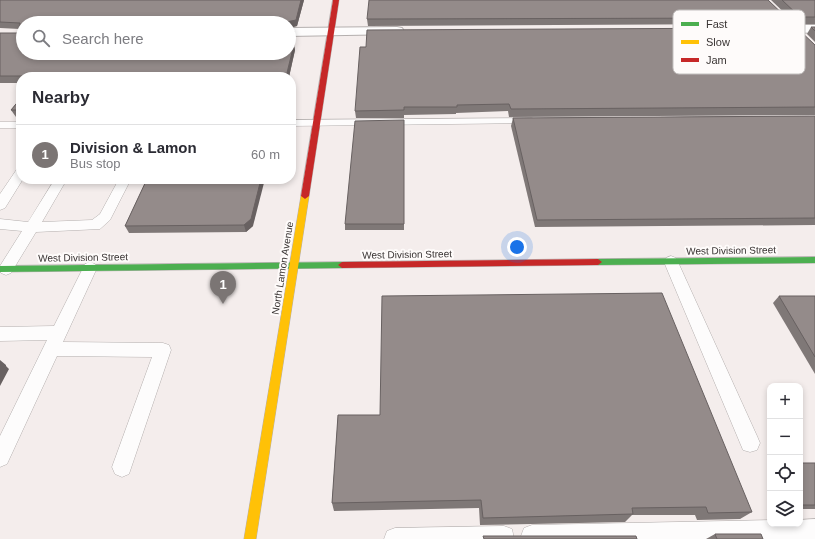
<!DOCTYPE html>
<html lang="en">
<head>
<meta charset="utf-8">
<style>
	body { margin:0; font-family:Arial,sans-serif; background:#f2f2f3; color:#2b2b33 }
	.controls { position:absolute; right:12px; bottom:12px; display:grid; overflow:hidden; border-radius:8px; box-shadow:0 2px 6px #0003 }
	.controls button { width:36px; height:36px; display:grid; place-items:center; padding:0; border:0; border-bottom:1px solid #e1e1e2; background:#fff; color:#2b2b33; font:20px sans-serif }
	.you { position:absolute; left:517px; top:247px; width:14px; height:14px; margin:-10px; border:3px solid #fff; border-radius:50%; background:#1a73e8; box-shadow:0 0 0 6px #1a73e833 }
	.badge { display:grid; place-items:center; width:26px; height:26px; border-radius:50%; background:#7b7574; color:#fff; font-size:13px; font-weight:700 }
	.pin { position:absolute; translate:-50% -33px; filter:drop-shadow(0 1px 2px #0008) }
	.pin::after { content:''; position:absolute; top:21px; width:14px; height:12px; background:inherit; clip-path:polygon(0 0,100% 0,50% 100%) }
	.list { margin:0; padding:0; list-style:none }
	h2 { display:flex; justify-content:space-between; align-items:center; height:52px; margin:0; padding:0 16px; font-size:17px }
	h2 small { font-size:13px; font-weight:400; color:#7c7c81 }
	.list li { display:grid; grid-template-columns:26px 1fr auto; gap:12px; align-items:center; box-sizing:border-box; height:60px; padding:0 16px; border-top:1px solid #e1e1e2 }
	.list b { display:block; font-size:15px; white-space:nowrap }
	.list p { margin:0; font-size:13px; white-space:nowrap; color:#7c7c81 }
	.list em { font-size:13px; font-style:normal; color:#7c7c81 }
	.icon { flex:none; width:22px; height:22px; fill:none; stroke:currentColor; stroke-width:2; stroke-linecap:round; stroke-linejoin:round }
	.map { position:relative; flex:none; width:815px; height:539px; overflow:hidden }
	.search { position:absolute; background:#fff; box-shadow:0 2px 6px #0003; left:16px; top:16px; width:280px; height:44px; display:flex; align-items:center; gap:10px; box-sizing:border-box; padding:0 14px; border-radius:22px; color:#7c7c81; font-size:15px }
	.panel { position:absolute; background:#fff; box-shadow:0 2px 6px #0003; left:16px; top:72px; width:280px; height:112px; border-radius:16px }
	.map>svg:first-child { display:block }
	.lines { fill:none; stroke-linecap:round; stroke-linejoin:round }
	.lane-casing { stroke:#b4afae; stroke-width:1 }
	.street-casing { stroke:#b4afae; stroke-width:2 }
	.fast-casing { stroke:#b4afae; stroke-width:1 }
	.slow-casing { stroke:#b4afae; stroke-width:1 }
	.jam-casing { stroke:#b4afae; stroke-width:1 }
	.lane { fill:#fdfcfc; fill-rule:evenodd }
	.street { fill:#fdfcfc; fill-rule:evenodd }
	.fast { fill:#4caf50; fill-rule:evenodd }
	.slow { fill:#ffc107; fill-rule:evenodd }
	.jam { fill:#c62828; fill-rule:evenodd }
	.wall { fill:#7f7877 }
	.shaded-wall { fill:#686161 }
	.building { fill:#948b8a; stroke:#686161 }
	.labels { text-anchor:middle; stroke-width:4; stroke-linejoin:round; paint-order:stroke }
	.street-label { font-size:10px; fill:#3a3534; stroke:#fefbfa }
	.key { fill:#fefbfa; stroke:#c3c0bf; stroke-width:1 }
	.key-label { font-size:11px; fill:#3a3534 }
</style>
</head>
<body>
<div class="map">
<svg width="815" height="539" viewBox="0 0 815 539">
	<rect width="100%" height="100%" fill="#f4edec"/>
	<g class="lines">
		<!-- lane casing -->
		<g class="lane-casing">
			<g id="lane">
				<path d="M532,118L538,121L536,123L291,126V120Z"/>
				<rect x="0" y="122" width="21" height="6"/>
				<path d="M21,168V179H23L5,208L0,210V194L17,169Z"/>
				<path d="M55,179H67L42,222L92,220L100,214L119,179H131L110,220L100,229L36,232L11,273L6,275L1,273L0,266L22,231L0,229V219L28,222Z"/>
				<path d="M671,256L676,258L678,262L757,436L760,443L757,450L750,452L743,450L664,262L666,258Z"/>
				<path d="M90,262L95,264L97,268L63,342L163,343L169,345L171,350L129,474L122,477L115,474L112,467L152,357L57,356L7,464L0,467V436L47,340L0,341V327L54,326L85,264Z"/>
				<path d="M815,519V539H523L521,536L524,528L532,525L770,520V524H800V520Z"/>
				<path d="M504,526L512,529L514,539H384L387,531L395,528Z"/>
			</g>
		</g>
		<!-- street casing -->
		<g class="street-casing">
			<g id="street">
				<path d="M794,25H815V33L789,32L787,29L789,26Z"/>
				<path d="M397,27L402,28L404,31L402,34L289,36V28Z"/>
			</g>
		</g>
		<!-- fast casing -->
		<g class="fast-casing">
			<g id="fast">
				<path d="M815,257V263L598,265L594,262L598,259Z"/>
				<path d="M342,262L346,265L342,268L0,272V266Z"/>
			</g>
		</g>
		<!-- slow casing -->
		<g class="slow-casing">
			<path id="slow" d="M305,193L309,196L256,539H244L301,196Z"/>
		</g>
		<!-- jam casing -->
		<g class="jam-casing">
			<g id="jam">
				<path d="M333,0H339L309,196L305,199L301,196Z"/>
				<path d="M598,259L602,262L598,265L342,268L338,265L342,262Z"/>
			</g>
		</g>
		<!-- lane -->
		<use href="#lane" class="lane"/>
		<!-- street -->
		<use href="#street" class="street"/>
		<!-- fast -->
		<use href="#fast" class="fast"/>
		<!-- slow -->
		<use href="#slow" class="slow"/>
		<!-- jam -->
		<use href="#jam" class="jam"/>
	</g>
	<!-- wall -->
	<g class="wall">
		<path d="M0,0H304L297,26L289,28V23H23L294,31L295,37L293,44L295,50L289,77H21V83H0V33H19L20,29L0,28Z"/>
		<path d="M768,0L792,26L815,45V115L509,117L508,111L456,113V114L404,115V118H356L355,111L761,28L759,26L754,24L368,26L367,19Z"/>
		<path d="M771,0H815V24H796Z"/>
		<path d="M811,27H815V42L807,34Z"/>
		<path d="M21,98V117H16L11,110Z"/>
		<path d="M815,116V225L535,227L511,126L513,118Z"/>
		<path d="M404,120V230H345V224Z"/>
		<path d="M147,179L253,226L246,232L129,233L125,226Z"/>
		<path d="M779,296H815V374L773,303Z"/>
		<path d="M338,415L752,512L740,519L697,520L695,515H632L625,522L480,525L479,508L334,511L332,503Z"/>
		<rect x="800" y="463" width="15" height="46"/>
		<path d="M715,534L763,539H706Z"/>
	</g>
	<!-- shaded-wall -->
	<g class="shaded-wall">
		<path d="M301,0H304L297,26L289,28V23H286V22Z"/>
		<path d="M294,31L295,37L292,50L291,44Z"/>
		<path d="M294,44L295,50L289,77H286Z"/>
		<path d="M261,179H265L253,226L246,232L244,225Z"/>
		<path d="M0,360L6,365V366L9,369L0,386Z"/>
	</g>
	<!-- building -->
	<g class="building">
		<path d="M0,0H301L296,20L286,22V23H23V53H289V31H294L291,44H294L286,77H39V76H0V33H19L20,23L0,22Z"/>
		<path d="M369,0H768L790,21L792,26L796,27L815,45V107L511,109L509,104L457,105V107H404V110L355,111L360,47H366L367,30L763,28L766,22L763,19L757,18L367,19Z"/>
		<path d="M782,0H815V17H800Z"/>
		<path d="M811,27H815V31Z"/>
		<path d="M21,98V110H11Z"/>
		<path d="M815,116V218L537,220L513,118Z"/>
		<path d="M404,120V224H345L355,121Z"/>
		<path d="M147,179H261L251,219L244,225L125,226Z"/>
		<path d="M662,293L752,512L708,513L706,507L632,508L633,514L483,518L481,500L332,503L338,415H380L382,296Z"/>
		<path d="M779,296H815V357Z"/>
		<rect x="800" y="463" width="15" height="42"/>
		<path d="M715,534H761L763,539H717Z"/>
		<path d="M483,536H636L637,539H484Z"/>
	</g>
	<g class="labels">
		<!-- street labels -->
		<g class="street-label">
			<text transform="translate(731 250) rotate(-1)" y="4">West Division Street</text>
			<text transform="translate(407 254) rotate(-1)" y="4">West Division Street</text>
			<text transform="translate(83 257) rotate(-1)" y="4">West Division Street</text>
			<text transform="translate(282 268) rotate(-81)" y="4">North Lamon Avenue</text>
		</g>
	</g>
	<!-- legend -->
	<rect x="673" y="10" width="132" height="64" rx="6" class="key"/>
	<rect x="681" y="22" width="18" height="4" fill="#4caf50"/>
	<rect x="681" y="40" width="18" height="4" fill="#ffc107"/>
	<rect x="681" y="58" width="18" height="4" fill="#c62828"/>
	<g class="key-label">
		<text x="706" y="28">Fast</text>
		<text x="706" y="46">Slow</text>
		<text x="706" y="64">Jam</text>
	</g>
</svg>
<div class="controls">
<button>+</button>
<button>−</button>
<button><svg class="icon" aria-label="locate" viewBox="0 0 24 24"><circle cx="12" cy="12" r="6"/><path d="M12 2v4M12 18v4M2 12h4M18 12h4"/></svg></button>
<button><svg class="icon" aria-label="layers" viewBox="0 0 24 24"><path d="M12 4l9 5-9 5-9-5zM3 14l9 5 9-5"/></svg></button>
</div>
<div class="you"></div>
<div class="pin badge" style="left:223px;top:304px">1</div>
<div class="search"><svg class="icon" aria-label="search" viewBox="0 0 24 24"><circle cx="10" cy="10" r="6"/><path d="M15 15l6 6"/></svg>Search here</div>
<section class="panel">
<h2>Nearby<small></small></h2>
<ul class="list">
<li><span class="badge">1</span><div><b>Division &amp; Lamon</b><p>Bus stop</p></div><em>60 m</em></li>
</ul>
</section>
</div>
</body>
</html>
